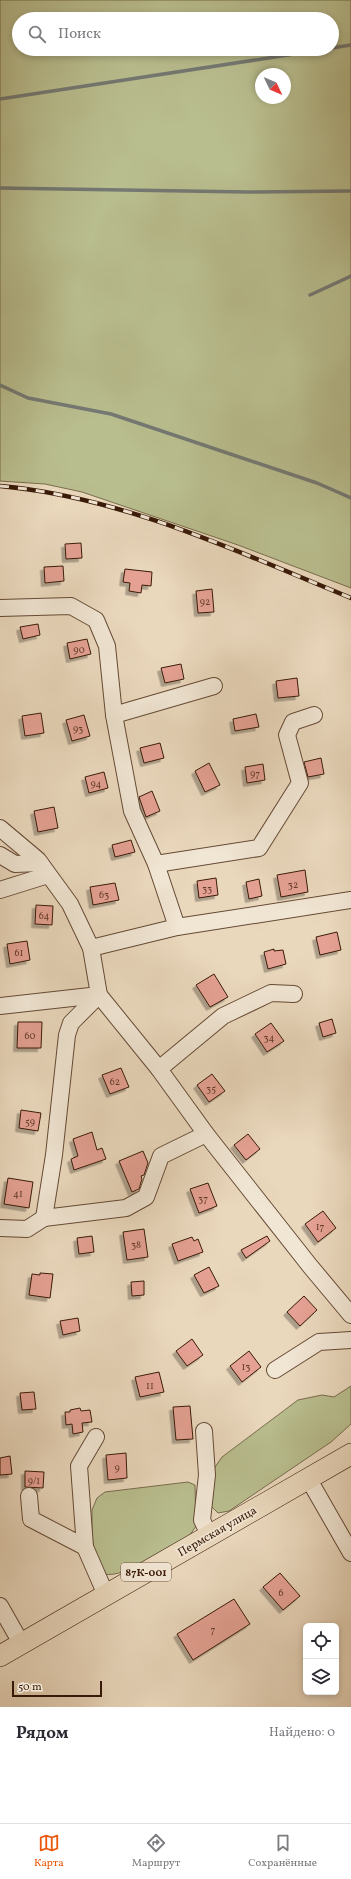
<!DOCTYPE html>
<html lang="ru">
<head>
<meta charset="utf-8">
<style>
	body { margin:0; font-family:Vollkorn,serif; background:#f7f7f7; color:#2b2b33 }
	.controls { position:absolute; right:12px; bottom:12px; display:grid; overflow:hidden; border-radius:6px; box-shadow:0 2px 6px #0003 }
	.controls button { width:36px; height:36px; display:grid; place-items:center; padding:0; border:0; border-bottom:1px solid #e1e1e2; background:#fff; color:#2b2b33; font:20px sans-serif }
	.compass { position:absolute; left:255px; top:68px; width:36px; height:36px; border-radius:50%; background:#fff; box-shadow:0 2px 6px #0003; rotate:134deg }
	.scale { position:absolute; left:12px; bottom:10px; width:90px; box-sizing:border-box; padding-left:4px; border:2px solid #391a08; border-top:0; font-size:11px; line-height:14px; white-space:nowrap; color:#391a08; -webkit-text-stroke:3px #f1e6d4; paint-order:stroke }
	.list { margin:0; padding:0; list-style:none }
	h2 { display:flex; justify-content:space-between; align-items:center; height:52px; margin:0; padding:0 16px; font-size:17px }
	h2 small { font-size:13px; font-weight:400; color:#7c7c81 }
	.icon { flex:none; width:22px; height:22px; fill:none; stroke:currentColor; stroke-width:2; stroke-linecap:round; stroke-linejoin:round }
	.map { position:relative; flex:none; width:351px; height:1707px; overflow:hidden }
	.search { position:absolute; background:#fff; box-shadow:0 2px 6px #0003; left:12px; right:12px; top:12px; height:44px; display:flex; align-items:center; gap:10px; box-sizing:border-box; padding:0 14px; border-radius:22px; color:#7c7c81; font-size:15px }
	.sheet { height:116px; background:#fff }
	nav { display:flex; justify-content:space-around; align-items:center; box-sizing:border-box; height:56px; border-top:1px solid #e1e1e2; background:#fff; font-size:11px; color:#7c7c81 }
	nav a { display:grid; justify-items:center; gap:2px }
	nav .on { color:#ea580c }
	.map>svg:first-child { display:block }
	.green { fill:#b9be8f; stroke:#796c4c; fill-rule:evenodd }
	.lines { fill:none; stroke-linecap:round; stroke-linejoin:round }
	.stream { stroke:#747973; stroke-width:3.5 }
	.building { fill:#e5a193; stroke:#391a08; filter:url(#shadow) }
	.minor-casing { stroke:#654a35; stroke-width:18 }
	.major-casing { stroke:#391a08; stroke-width:22 }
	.minor { stroke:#f1e6d4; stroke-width:16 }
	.major { stroke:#ead8bd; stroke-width:21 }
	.rail-casing { stroke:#391a08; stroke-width:4.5 }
	.rail { stroke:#f1e6d4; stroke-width:3; stroke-dasharray:9; stroke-linecap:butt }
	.labels { text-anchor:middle; stroke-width:3.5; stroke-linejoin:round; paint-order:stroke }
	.number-label { font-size:10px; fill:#643c2b }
	.shield { fill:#f1e6d4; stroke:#705745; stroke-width:1 }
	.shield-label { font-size:11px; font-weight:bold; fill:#391a08 }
	.street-label { font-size:12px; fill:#391a08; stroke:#f1e6d4 }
</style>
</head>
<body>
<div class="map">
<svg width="351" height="1707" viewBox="0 0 351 1707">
	<defs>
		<filter id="shadow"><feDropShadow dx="-3.5" dy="3.5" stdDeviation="0" flood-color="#0004"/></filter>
	</defs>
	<rect width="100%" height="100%" fill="#ead8bd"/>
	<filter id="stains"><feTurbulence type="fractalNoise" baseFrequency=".005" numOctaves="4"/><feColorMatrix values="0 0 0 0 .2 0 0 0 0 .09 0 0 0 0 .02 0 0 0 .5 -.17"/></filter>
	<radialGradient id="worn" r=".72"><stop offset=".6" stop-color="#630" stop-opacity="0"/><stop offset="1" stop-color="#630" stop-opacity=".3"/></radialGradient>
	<!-- green -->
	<g class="green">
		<path d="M0,0H351V588L238,545L82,492L45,484L0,481ZM19,19H332V49H19ZM261,74H285V98H261Z"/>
		<path d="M351,1386V1424L331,1442L229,1511L218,1513L210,1505L215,1467L222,1457L298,1400L322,1395L334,1397Z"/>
		<path d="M188,1482L195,1485L196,1526L190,1535C171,1546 125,1579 104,1574L94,1555L92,1536V1510L97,1498L105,1492Z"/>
	</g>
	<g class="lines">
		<!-- stream -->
		<g class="stream">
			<path d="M332,48L351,45"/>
			<path d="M0,99L327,49"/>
			<path d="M0,188L247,192L351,191"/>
			<path d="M310,295L351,276"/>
			<path d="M0,385L28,398L111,414L317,483L351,498"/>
		</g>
	</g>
	<!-- building -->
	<g class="building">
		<path d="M81,543L82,558L66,559L65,544Z"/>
		<path d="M63,566L64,581L45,583L44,567Z"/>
		<path d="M125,569L152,572L151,586L142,585L141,593L129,591L130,583L123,582Z"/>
		<path d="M212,589L214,612L198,613L196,591Z"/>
		<path d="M38,624L40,635L23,639L20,627Z"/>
		<path d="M87,639L91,654L70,659L67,643Z"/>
		<path d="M181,664L184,679L165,683L161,668Z"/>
		<path d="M297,678L299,696L278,698L276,681Z"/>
		<path d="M41,713L44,733L25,736L22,716Z"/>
		<path d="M256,714L259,727L235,731L233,719Z"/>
		<path d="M84,715L90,736L72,741L66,720Z"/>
		<path d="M160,743L164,758L144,763L140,748Z"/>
		<path d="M321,758L324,774L308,777L304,762Z"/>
		<path d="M209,763L220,785L205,792L195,771Z"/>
		<path d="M263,764L265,780L247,783L245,767Z"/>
		<path d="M104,772L108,788L89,793L85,777Z"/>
		<path d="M152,791L160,811L146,817L139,797Z"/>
		<path d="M54,807L58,828L38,832L34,811Z"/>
		<path d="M131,840L135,852L115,857L112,845Z"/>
		<path d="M305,870L308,892L281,897L277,875Z"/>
		<path d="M216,878L218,895L199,898L197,881Z"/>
		<path d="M259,879L262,896L249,899L246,882Z"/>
		<path d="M115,883L119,900L93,905L90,887Z"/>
		<path d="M36,905L53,906L52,925L35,924Z"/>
		<path d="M337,932L341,950L320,955L316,937Z"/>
		<path d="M27,941L30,960L10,964L7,944Z"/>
		<path d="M274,949V951L283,950L286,964L268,969L264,952Z"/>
		<path d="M214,974L228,997L210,1007L196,985Z"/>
		<path d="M332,1019L336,1033L323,1037L319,1023Z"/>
		<path d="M18,1022H42L41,1048H17Z"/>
		<path d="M271,1023L284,1041L267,1052L255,1034Z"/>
		<path d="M121,1068L129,1087L110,1094L102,1075Z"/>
		<path d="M212,1074L225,1091L209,1102L197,1085Z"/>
		<path d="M21,1110L41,1113L38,1131L19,1128Z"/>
		<path d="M92,1132L97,1150L102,1148L106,1159L74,1170L71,1159L78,1156L73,1139Z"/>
		<path d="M248,1134L260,1149L246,1160L234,1145Z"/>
		<path d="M143,1151L148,1163L144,1175L141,1176L142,1179L139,1189L132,1192L119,1161Z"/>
		<path d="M8,1178L33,1182L29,1208L4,1204Z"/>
		<path d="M208,1183L217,1206L199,1213L190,1189Z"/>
		<path d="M323,1211L336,1228L318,1242L305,1224Z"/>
		<path d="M144,1229L148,1257L127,1260L123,1232Z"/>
		<path d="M92,1236L94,1252L79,1254L77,1238Z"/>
		<path d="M267,1236L270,1241L246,1258L241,1250Z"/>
		<path d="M192,1237L194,1241L198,1239L203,1252L178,1261L172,1244Z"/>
		<path d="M209,1267L219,1286L204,1293L194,1275Z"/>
		<path d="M40,1273L53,1274L50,1298L29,1295L32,1274L40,1275Z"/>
		<path d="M144,1281V1295L132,1296L131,1282Z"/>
		<path d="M304,1296L317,1310L300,1326L287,1312Z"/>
		<path d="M78,1318L80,1331L63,1335L60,1321Z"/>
		<path d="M192,1339L203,1355L187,1366L176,1351Z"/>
		<path d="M249,1351L261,1367L242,1382L230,1366Z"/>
		<path d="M159,1372L164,1392L140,1397L135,1377Z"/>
		<path d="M34,1392L36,1409L22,1410L20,1393Z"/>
		<path d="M190,1406L193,1439L176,1440L173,1407Z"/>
		<path d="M80,1408L81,1411L90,1410L92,1422L82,1423L83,1432L73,1434L72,1424L66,1425L65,1412H70V1410Z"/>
		<path d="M126,1453L127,1478L108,1480L106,1455Z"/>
		<path d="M10,1456L12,1474L0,1475V1458Z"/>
		<path d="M25,1471L44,1472L43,1488L25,1487Z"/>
		<path d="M280,1573L300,1596L283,1610L263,1587Z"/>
		<path d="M234,1599L250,1624L193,1660L177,1634Z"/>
	</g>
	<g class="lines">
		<!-- minor casing -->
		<g class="minor-casing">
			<g id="minor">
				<path d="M0,608L71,606L96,620L107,646L114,715L132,811L156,864L177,927"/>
				<path d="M114,715L214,686"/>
				<path d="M0,828L38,860L70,904L91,948L99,995L159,1069L206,1134L310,1266L351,1315"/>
				<path d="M0,855L15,864L40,863"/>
				<path d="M156,864L259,848L300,783L287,735L293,722L314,715"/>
				<path d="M0,890L48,875"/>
				<path d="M91,948L177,927L351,900"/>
				<path d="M99,995L71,1023L67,1035L54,1155L44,1218L126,1208L146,1197L161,1156L206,1134"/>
				<path d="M0,1006L99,995"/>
				<path d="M159,1069L223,1016L271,993L294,994"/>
				<path d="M0,1228L27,1229L44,1218"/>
				<path d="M275,1370L319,1342L351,1340"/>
				<path d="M204,1431L207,1475L202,1520L209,1535"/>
				<path d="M308,1478L351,1553"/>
				<path d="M29,1496L31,1519L85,1547L79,1466L96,1437"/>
				<path d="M85,1547L106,1595"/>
				<path d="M0,1606L21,1643"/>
			</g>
		</g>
		<!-- major casing -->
		<g class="major-casing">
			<path id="major" d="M0,1656L351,1454"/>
		</g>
		<!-- minor -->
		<use href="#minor" class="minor"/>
		<!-- major -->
		<use href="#major" class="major"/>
		<!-- rail casing -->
		<g class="rail-casing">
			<path id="rail" d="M0,486C123,497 238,552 351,598"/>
		</g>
		<!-- rail -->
		<use href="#rail" class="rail"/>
	</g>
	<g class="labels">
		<!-- number labels -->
		<g class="number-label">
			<text x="205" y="605">92</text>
			<text x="79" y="653">90</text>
			<text x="78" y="732">93</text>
			<text x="255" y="777">97</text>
			<text x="96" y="787">94</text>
			<text x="293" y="888">32</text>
			<text x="207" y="892">33</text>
			<text x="104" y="898">63</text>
			<text x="44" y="919">64</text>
			<text x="19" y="956">61</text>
			<text x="30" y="1039">60</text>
			<text x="269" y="1041">34</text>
			<text x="115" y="1085">62</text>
			<text x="211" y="1092">35</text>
			<text x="30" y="1125">59</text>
			<text x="18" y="1197">41</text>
			<text x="203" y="1202">37</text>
			<text x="320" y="1230">17</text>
			<text x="136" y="1248">38</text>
			<text x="246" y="1370">13</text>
			<text x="150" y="1389">11</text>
			<text x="117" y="1471">9</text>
			<text x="34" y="1484">9/1</text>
			<text x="281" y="1596">6</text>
			<text x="213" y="1633">7</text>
		</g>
		<!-- shield labels -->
		<rect class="shield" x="121" y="1563" width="50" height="18" rx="3"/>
		<g class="shield-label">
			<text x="146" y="1576">87К-001</text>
		</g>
		<!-- street labels -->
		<g class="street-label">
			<text transform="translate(217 1531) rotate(-30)" y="4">Пермская улица</text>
		</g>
	</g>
	<rect width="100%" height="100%" filter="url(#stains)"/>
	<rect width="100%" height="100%" fill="url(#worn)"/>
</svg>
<div class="controls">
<button><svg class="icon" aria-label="locate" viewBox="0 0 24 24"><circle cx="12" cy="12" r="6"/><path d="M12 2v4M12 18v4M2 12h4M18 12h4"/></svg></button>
<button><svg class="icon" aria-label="layers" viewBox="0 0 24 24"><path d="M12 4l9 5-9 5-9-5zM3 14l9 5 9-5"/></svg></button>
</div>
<svg class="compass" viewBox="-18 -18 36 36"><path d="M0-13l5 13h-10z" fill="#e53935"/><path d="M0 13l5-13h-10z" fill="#7c7c81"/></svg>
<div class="scale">50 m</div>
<div class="search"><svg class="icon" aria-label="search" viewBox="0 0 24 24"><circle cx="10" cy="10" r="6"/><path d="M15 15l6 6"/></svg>Поиск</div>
</div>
<section class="sheet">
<h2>Рядом<small>Найдено: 0</small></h2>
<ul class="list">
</ul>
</section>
<nav>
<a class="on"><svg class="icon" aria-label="map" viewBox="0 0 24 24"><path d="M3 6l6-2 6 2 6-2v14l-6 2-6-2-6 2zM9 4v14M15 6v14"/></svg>Карта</a>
<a><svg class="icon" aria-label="directions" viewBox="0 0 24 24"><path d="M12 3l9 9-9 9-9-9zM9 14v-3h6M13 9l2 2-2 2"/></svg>Маршрут</a>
<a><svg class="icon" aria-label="saved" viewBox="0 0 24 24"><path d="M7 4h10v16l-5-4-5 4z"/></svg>Сохранённые</a>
</nav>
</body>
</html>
